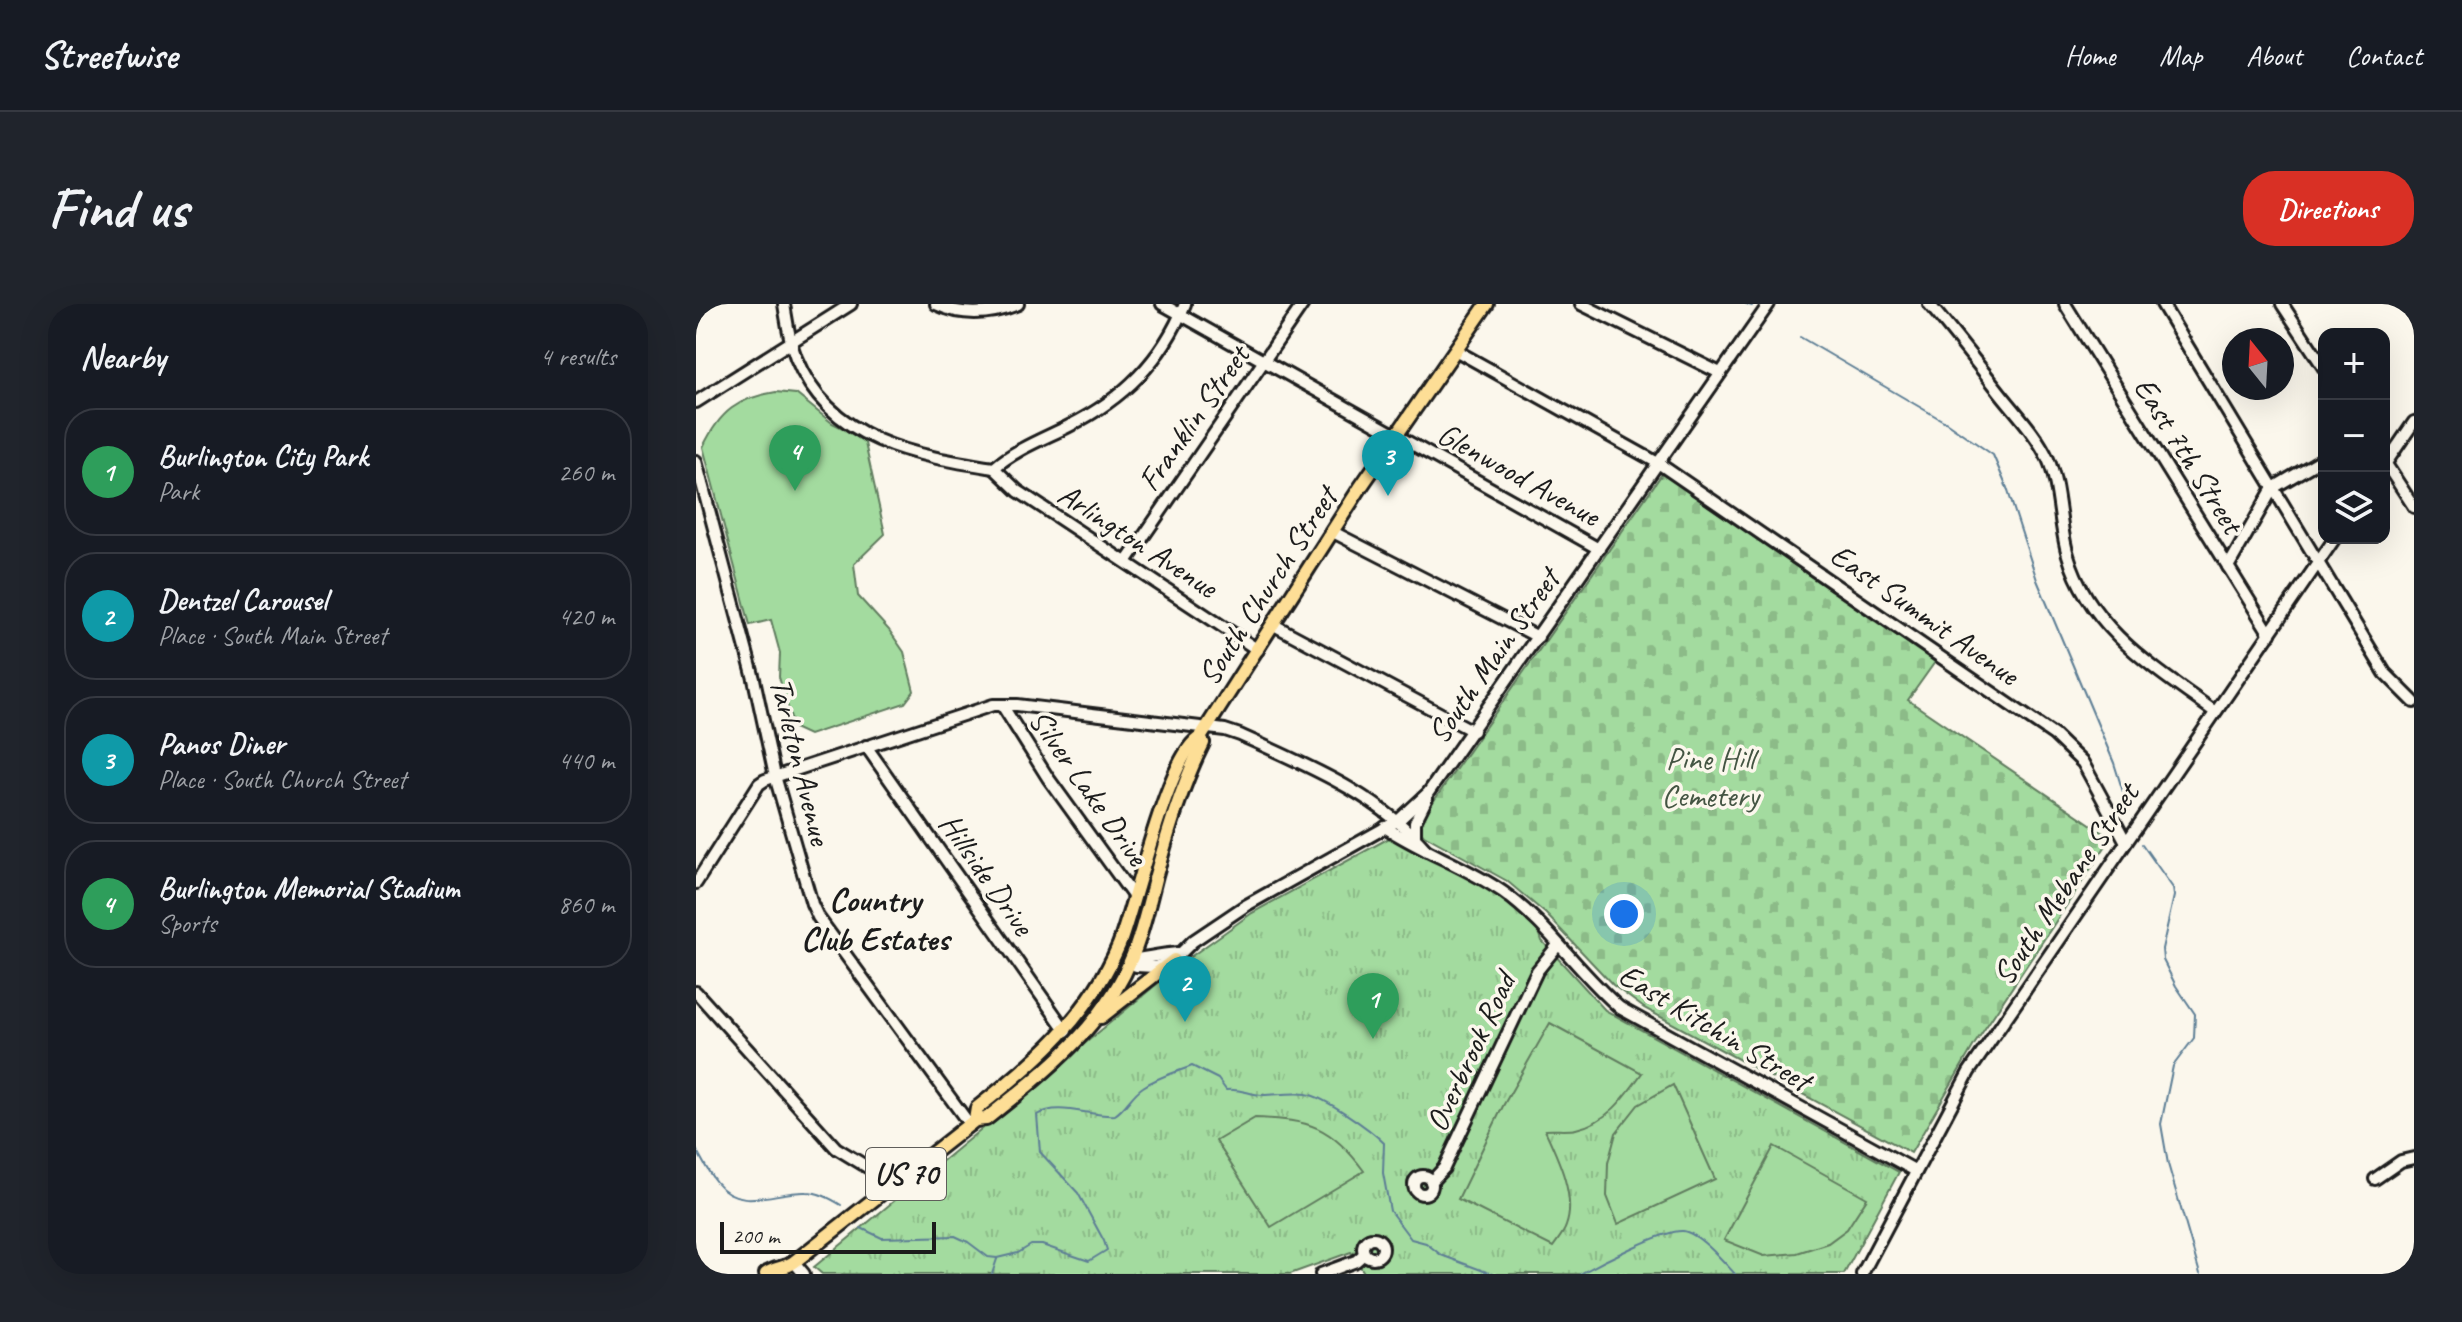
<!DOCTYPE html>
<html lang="en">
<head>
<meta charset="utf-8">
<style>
	body { margin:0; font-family:Caveat,sans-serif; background:#20242c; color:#f1f3f6 }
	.controls { position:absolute; right:24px; top:24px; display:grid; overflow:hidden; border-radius:16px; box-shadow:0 8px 32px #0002 }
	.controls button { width:72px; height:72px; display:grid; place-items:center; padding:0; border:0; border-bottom:2px solid #363941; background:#171b24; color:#f1f3f6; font:40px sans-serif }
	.compass { position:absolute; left:1526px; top:24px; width:72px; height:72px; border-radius:50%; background:#171b24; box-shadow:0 8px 32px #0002; rotate:342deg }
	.scale { position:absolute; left:24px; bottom:20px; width:216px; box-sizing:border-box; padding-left:8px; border:4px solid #1c1c1c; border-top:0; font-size:22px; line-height:28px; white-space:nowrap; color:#1c1c1c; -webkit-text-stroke:6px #fbf7ec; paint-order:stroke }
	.you { position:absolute; left:928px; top:610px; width:28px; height:28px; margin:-20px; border:6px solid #fff; border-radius:50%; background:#1a73e8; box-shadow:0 0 0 12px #1a73e833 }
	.badge { display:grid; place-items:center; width:52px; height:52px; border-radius:50%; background:#d93025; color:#fff; font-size:26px; font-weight:700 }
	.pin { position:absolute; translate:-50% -66px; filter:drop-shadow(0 2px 4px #0008) }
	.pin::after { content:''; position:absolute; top:42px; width:28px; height:24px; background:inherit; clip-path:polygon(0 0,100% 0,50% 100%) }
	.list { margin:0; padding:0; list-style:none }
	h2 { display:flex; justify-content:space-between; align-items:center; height:104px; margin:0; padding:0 32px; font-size:34px }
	h2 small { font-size:26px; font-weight:400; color:#9ea1a6 }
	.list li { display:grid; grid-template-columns:52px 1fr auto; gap:24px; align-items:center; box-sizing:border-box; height:128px; margin:0 16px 16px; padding:0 16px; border:2px solid #363941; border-radius:32px }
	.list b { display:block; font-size:30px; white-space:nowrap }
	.list p { margin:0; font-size:26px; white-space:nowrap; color:#9ea1a6 }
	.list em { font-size:26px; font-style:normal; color:#9ea1a6 }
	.icon { flex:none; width:44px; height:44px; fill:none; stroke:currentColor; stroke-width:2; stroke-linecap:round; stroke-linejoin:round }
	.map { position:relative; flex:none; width:1718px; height:970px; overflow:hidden; border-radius:32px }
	header { display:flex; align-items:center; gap:48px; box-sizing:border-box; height:112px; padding:0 40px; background:#171b24; border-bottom:2px solid #363941 }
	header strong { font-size:38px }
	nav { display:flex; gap:44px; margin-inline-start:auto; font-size:28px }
	.intro { display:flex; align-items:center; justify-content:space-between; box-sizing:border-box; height:192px; padding:0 48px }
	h1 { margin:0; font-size:56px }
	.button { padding:20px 36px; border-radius:32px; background:#d93025; color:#fff; font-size:28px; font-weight:700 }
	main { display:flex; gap:48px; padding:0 48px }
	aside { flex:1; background:#171b24; border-radius:32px; box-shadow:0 8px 32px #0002 }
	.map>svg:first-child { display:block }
	.cemetery { fill:url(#cemetery-stones); stroke:#607c5e; stroke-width:2 }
	.park { fill:url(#park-tufts); stroke:#607c5e; stroke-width:2 }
	.pitch { fill:#a3db9f; stroke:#607c5e; stroke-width:2 }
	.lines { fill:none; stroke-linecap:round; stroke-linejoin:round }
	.stream { stroke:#5d7e95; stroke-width:2 }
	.minor-casing { stroke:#1c1c1c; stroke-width:16 }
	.major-casing { stroke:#1c1c1c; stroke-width:18 }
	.minor { stroke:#fbf7ec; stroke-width:10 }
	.major { stroke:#fdde96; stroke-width:12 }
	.labels { text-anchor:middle; stroke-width:7; stroke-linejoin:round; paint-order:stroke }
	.shield { fill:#fbf7ec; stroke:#5f5e5a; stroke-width:2 }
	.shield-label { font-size:30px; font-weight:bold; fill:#1c1c1c }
	.street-label { font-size:32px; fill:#1c1c1c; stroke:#fbf7ec }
	.park-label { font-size:32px; fill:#445543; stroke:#fbf7ec }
	.neighbourhood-label { font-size:34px; font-weight:bold; fill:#1c1c1c; stroke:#fbf7ec }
</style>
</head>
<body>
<header>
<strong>Streetwise</strong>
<nav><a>Home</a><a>Map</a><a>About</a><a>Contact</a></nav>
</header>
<div class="intro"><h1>Find us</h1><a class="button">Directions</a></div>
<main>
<aside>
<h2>Nearby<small>4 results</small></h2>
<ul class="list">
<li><span class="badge" style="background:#2e9e5b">1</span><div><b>Burlington City Park</b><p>Park</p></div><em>260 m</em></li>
<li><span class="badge" style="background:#0f9aa8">2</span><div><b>Dentzel Carousel</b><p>Place · South Main Street</p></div><em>420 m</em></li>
<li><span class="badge" style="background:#0f9aa8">3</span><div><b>Panos Diner</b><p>Place · South Church Street</p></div><em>440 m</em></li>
<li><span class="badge" style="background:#2e9e5b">4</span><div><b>Burlington Memorial Stadium</b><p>Sports</p></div><em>860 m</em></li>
</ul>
</aside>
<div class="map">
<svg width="1718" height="970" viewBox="0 0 1718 970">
	<defs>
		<pattern id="cemetery-stones" width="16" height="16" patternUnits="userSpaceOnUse" patternTransform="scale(2)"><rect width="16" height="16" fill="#a3db9f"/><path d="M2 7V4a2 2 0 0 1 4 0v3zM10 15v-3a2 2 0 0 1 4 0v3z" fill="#8cbb88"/></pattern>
		<pattern id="park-tufts" width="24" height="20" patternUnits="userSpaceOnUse" patternTransform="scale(2)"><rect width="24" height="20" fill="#a3db9f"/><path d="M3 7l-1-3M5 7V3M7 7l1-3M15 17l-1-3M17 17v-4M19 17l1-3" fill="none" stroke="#8cbb88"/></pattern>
	</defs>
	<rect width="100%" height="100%" fill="#fbf7ec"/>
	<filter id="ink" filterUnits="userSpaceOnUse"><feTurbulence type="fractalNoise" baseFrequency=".0125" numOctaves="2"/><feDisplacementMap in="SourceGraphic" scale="16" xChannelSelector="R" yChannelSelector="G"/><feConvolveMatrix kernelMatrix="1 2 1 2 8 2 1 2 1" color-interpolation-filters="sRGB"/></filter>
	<g filter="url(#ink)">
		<!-- cemetery -->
		<path class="cemetery" d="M966,170L1239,358L1212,396L1415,534L1278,741L1215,849L948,704L917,681L850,610L811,577L728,531L723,525V518Z"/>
		<!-- park -->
		<path class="park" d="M695,533L807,590L839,614L846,637L909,706L1203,868L1148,970H669L655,948L594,970H126L118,963L490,656L556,609Z"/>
		<!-- pitch -->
		<g class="pitch">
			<path d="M80,88L100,90L136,119L153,127L169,139L189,230L158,260L162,292L193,326L208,348L218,387L209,399L113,431L98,424L83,373L84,349L75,316L54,321L7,143C24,107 42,94 80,88Z"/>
			<path d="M854,719L946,769C929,793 912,818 880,825C871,827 859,825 849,826C861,852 881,893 870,922C868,929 861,937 857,943L762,895L807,802Z"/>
			<path d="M977,781L1019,875L922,920L911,892L912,859L920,829L942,801Z"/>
			<path d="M559,814C614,816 635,822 668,867L575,923L520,837Z"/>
			<path d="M1078,842L1171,894L1151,925L1132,939L1101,949L1068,952L1028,936Z"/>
		</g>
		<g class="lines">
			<!-- stream -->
			<g class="stream">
				<path d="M1050,0L1056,2"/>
				<path d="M1104,33L1251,119L1297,151L1311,184L1341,276L1418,459L1433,507"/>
				<path d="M1446,540L1477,584L1478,592L1466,645L1467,656L1480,682L1499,710L1498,734L1477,762L1465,820L1472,860L1504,970"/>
				<path d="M0,845C6,856 12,868 20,878C44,908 79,887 110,888C123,888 134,894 145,901"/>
				<path d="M165,924L186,934L259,932L272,938L292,953L301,954L322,949L335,941H346L393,957L411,946L408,937L382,889L344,848L341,811C363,797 394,813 419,811C430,804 436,790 447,783C463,772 479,769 496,762L522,775L530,786C546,784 553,791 567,791C579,791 598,788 610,790C629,793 674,825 688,839L687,869L694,907L715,935L730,939L745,951L796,970"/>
				<path d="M296,970L301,955"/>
				<path d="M884,970C902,960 969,925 987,927C1003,929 1028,958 1039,970"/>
			</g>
			<!-- minor casing -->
			<g class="minor-casing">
				<g id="minor">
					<path d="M88,0C91,18 93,36 100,54C134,138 220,152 298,164C320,145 347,135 373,122C427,95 466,57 489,0"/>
					<path d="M240,0C267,13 294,11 322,0"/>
					<path d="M466,0L903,245"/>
					<path d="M885,0L1024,69"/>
					<path d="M1233,0C1257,28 1279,57 1302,86C1319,108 1340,129 1352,155C1364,182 1363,221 1372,251C1393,325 1460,365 1519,408"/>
					<path d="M1369,0L1574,330"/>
					<path d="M1466,0L1689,369L1718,398"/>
					<path d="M1586,0L1628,64"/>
					<path d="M759,46L962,159L1358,431L1387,459L1430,538"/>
					<path d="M0,98L155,0"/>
					<path d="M0,157L58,375L79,472L116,600L122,613L274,821"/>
					<path d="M1688,157L1718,203"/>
					<path d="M1688,162L1718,118"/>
					<path d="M298,164L322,187L562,346"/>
					<path d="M637,228L842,333"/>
					<path d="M430,258L607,0"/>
					<path d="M1532,263L1577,184L1628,154"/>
					<path d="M578,321L777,427"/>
					<path d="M306,401L352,474L438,593"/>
					<path d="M170,442L370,727"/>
					<path d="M689,523C726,548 770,562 807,588C852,620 882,668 924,704L1220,867"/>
					<path d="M719,533V518L731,494"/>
					<path d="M0,579L63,480L69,476L297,401H321L529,426L544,431C610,461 684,491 731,547"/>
					<path d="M437,656L440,662L459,663L478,656L497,637L549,602L703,516L732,489L1073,0"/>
					<path d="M437,656C442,655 480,648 484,649"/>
					<path d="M0,688L140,844L181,869L195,882"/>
					<circle cx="727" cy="881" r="9"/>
					<path d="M1679,875L1705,857L1718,854"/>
					<path d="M735,878L748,864L841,667L862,641"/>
					<circle cx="677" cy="944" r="10"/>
					<path d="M98,958L108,970"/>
					<path d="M625,970L660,957L668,950"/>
					<path d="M1166,970L1273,768L1639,234"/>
				</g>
			</g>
			<!-- major casing -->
			<g class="major-casing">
				<g id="major">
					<path d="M405,713L478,656"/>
					<path d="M279,816L281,804C340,758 393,712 423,641C438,604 473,447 504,434L664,184L791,0"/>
					<path d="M70,970C79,963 89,965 98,958L279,816L290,815C348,769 407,724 436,653C447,627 453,598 460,571C473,525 486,481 507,439L504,434"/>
				</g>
			</g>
			<!-- minor -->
			<use href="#minor" class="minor"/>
			<!-- major -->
			<use href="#major" class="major"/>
		</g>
	</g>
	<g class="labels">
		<!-- shield labels -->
		<rect class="shield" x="170" y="844" width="80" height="52" rx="6"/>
		<g class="shield-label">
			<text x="210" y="880">US 70</text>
		</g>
		<!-- street labels -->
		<g class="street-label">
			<text transform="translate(497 114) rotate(-55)" y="11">Franklin Street</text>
			<text transform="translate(1493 151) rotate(58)" y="11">East 7th Street</text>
			<text transform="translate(823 170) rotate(29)" y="11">Glenwood Avenue</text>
			<text transform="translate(442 236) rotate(33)" y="11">Arlington Avenue</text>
			<text transform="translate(571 282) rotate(-57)" y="11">South Church Street</text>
			<text transform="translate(1229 310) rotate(35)" y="11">East Summit Avenue</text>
			<text transform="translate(797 352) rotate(-55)" y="11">South Main Street</text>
			<text transform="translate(105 457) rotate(76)" y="11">Tarleton Avenue</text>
			<text transform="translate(393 483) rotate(55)" y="11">Silver Lake Drive</text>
			<text transform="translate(291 570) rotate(55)" y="11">Hillside Drive</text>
			<text transform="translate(1369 580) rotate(-56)" y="11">South Mebane Street</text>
			<text transform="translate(1019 723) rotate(31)" y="11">East Kitchin Street</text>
			<text transform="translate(774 748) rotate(-65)" y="11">Overbrook Road</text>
		</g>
		<!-- park labels -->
		<g class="park-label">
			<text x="1014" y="465">Pine Hill<tspan x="1014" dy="37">Cemetery</tspan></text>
		</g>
		<!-- neighbourhood labels -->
		<g class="neighbourhood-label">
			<text x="179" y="607">Country<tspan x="179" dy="39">Club Estates</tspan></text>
		</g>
	</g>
</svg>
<div class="controls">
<button>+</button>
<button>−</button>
<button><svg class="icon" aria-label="layers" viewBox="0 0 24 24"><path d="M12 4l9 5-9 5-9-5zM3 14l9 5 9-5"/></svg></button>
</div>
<svg class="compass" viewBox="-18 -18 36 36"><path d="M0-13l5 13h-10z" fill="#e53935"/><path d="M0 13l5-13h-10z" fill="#9ea1a6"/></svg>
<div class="scale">200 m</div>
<div class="you"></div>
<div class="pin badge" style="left:677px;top:735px;background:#2e9e5b">1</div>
<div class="pin badge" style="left:489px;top:718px;background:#0f9aa8">2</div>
<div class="pin badge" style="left:692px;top:192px;background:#0f9aa8">3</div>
<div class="pin badge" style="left:99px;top:187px;background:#2e9e5b">4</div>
</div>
</main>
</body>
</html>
